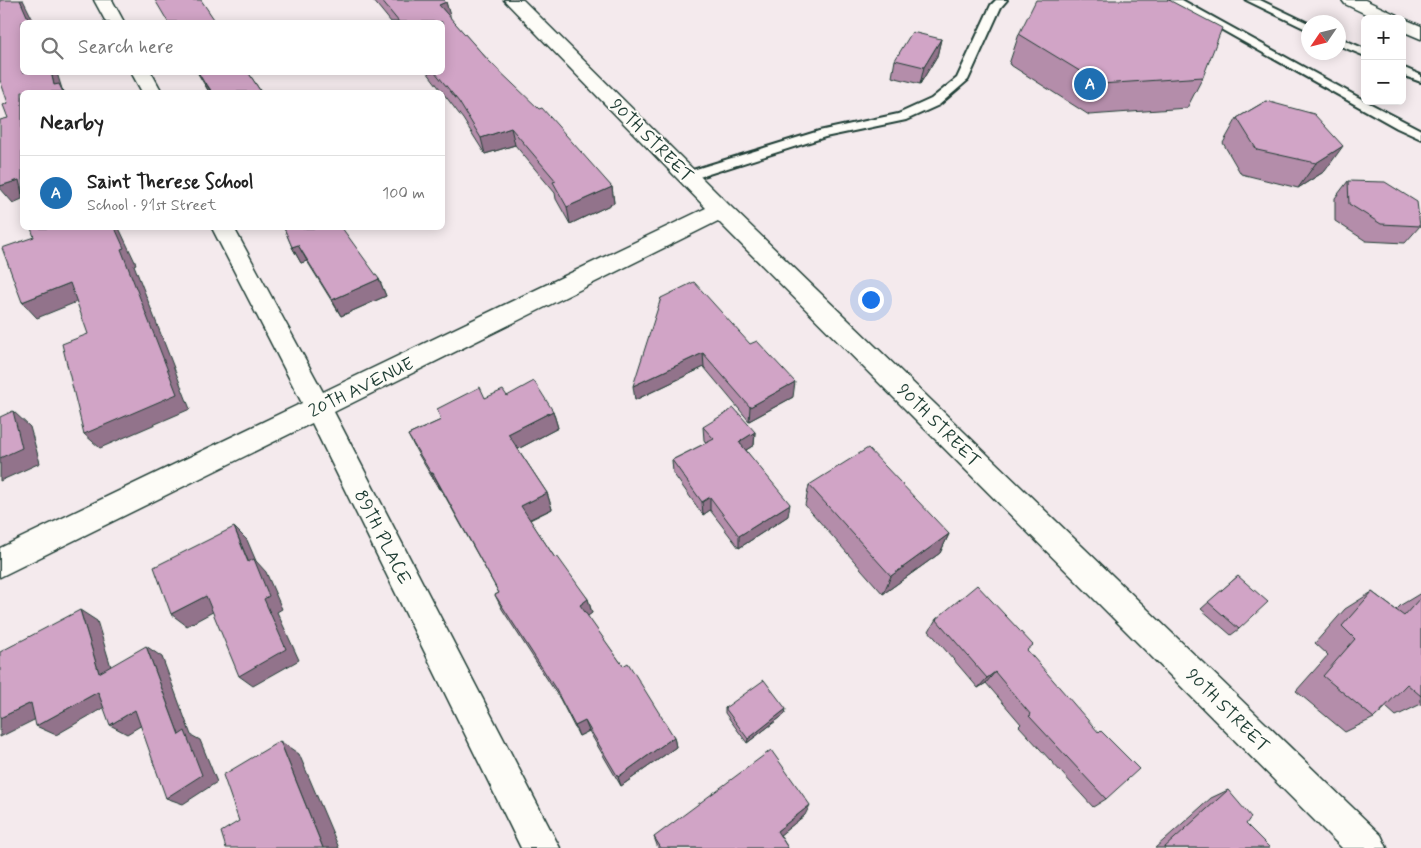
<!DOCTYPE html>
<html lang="en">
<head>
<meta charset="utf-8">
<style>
	body { margin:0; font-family:Mynerve,sans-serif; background:#f2f2f2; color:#222 }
	.controls { position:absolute; right:15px; top:15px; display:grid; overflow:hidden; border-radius:8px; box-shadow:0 2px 12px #0003 }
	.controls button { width:45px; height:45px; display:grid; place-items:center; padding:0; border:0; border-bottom:1px solid #e0e0e0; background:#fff; color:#222; font:25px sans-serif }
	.compass { position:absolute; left:1301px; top:15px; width:45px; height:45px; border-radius:50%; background:#fff; box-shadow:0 2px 12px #0003; rotate:235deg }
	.you { position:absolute; left:870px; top:299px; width:18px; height:18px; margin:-12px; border:4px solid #fff; border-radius:50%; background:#1a73e8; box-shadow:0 0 0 8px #1a73e833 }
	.badge { display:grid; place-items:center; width:32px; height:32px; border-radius:50%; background:#1f6fb2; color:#fff; font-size:16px; font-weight:700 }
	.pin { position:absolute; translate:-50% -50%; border:2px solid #fff; box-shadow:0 1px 5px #0006 }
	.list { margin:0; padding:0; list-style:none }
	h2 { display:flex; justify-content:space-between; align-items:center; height:65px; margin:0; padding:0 20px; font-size:21px }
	h2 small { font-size:16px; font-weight:400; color:#767676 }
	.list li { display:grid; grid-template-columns:32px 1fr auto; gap:15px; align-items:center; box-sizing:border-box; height:75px; padding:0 20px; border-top:1px solid #e0e0e0 }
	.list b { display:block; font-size:19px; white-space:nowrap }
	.list p { margin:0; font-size:16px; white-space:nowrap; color:#767676 }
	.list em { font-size:16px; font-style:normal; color:#767676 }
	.icon { flex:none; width:28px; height:28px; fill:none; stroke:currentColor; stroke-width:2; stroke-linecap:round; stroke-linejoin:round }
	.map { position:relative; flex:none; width:1421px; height:848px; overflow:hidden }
	.search { position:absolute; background:#fff; box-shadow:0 2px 12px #0003; left:20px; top:20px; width:425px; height:55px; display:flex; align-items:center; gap:12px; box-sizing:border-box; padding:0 18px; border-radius:8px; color:#767676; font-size:19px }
	.panel { position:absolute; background:#fff; box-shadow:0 2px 12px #0003; left:20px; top:90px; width:425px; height:140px; border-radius:8px }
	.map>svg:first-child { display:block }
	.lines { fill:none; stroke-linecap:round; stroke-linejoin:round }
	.lane-casing { stroke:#1f3d34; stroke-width:4 }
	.street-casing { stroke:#1f3d34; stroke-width:3 }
	.secondary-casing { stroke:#1f3d34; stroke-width:3 }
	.lane { fill:#fdfcf7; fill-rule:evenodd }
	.street { fill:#fdfcf7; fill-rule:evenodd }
	.secondary { fill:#fdfcf7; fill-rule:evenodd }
	.wall { fill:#b48daa; stroke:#1f3d34 }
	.shaded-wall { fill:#92738b; stroke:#1f3d34 }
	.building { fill:#d1a4c6; stroke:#1f3d34 }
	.labels { text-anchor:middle; stroke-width:4; stroke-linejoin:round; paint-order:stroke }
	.street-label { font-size:18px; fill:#1f3d34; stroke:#fdfcf7 }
</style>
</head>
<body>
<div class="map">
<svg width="1421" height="848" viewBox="0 0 1421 848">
	<rect width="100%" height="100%" fill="#f4eaed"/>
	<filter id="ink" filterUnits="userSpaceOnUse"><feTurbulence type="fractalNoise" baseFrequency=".02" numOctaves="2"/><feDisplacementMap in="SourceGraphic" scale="10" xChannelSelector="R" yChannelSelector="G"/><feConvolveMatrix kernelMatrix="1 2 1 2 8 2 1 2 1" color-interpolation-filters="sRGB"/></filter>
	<g filter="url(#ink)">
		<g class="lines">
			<!-- lane casing -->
			<g class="lane-casing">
				<g id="lane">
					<path d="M996,0H1007L1001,7L968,80L939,105L906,120L825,137L693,179L688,180L682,176L683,173L819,131L898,114L931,99L957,78L991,5Z"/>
					<path d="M1169,0H1182L1365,101L1421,130V139L1397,128Z"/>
					<path d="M1246,0H1260L1308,23V30Z"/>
					<path d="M1338,37L1365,49V56L1338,45Z"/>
					<path d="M1402,67L1421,75V82L1402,75Z"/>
				</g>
			</g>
			<!-- street casing -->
			<g class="street-casing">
				<g id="street">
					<path d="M94,0H112L124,22H106Z"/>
					<path d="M504,0H523L729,205L1381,835L1387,848H1342L718,221L334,412L560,848H521L312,423L0,577V548L302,403L212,228H234L323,392L706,208Z"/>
					<path d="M131,72H151L162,92H142Z"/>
				</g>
			</g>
			<!-- secondary casing -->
			<g class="secondary-casing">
				<g id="secondary">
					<path d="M1342,0H1365L1397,15L1400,19H1376L1345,4Z"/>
					<path d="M1402,18L1421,26V39L1402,31Z"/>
				</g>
			</g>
			<!-- lane -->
			<use href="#lane" class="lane"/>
			<!-- street -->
			<use href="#street" class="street"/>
			<!-- secondary -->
			<use href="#secondary" class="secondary"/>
		</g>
		<!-- wall -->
		<g class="wall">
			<path d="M373,0H444L446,2L450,18L488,60L612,187L614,203L570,224L556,199L555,193L515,145L485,154L463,119L427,72H442V22H391Z"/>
			<path d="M1019,34L1203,77L1187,108L1089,115L1009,64Z"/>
			<path d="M941,39L937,56L920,84L892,77L895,60Z"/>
			<path d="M197,72H248L261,92H209Z"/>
			<path d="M1266,101L1325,171L1298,188L1241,174L1223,143L1237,118Z"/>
			<path d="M1348,181L1420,226L1405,243L1366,241L1335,221V198Z"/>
			<path d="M284,228L379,279L386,296L341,316L307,261L301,263L292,247Z"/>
			<path d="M661,298L793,397L749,421L704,367L635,400Z"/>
			<path d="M507,396L553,411L558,428L518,449L547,493L552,509L530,520L555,558L588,599L592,613L587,616L674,737L676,747L621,786L589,731L579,736L560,699L502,609L495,595L499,593L441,489H439L417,452L408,435L441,420L485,398Z"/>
			<path d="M703,427L755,432L754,445L746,450L788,516L739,548L710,510L703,515L673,473L672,460L706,443L704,440Z"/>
			<path d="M809,485L949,534L940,553L883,594L805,505Z"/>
			<path d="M1238,576L1239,629L1231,635L1201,609Z"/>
			<path d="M1372,592L1396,610L1401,605L1421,593V704L1396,716L1386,707L1374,718L1345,732L1296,691L1328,655L1315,643L1345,609Z"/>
			<path d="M936,619L1028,651L1106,799L1093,807L1019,726L1021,724L986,683L978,688L929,631Z"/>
			<path d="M725,708L785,714L747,743L725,713Z"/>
			<path d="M1228,790L1246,824L1270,848H1155L1211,798Z"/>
			<path d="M805,815L780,835L788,848H658L654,837Z"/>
		</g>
		<!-- shaded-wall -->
		<g class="shaded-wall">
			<path d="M20,0H23L34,22H29Z"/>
			<path d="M446,2L451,19L439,5Z"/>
			<path d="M941,39L937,56L920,84L924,67Z"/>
			<path d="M51,72L57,73L62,89L65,92H60L54,85Z"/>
			<path d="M206,83L211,92H209L205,84Z"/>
			<path d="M511,128L515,145L485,154L481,138Z"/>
			<path d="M1343,146L1325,171L1298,188L1316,163Z"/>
			<path d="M19,180L22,184V199L13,203L0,188V186Z"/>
			<path d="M612,187L614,203L570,224L567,207Z"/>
			<path d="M115,228H119L136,264L134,265L190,409L100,448L84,434L121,249Z"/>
			<path d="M298,245L307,261L301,263L292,247Z"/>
			<path d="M379,279L386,296L341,316L332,300Z"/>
			<path d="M70,283L84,299L37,318L22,302Z"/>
			<path d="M703,353L704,367L635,400L633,386Z"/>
			<path d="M795,382L793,397L749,421L750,407Z"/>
			<path d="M13,411L30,427L40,463L0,481V458Z"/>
			<path d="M553,411L558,428L514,451L508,434Z"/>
			<path d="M755,432L754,445L738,455L739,442Z"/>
			<path d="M431,473H433L441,489H439Z"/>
			<path d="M547,493L552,509L526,521L521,506Z"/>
			<path d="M710,497V510L703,515L702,502Z"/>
			<path d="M790,504L788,516L739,548V536Z"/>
			<path d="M234,527L247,540L256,561L266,572L282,609L277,612L299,660L253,686L239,676L264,599Z"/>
			<path d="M949,534L940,553L883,594L891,576Z"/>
			<path d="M206,596L220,608L187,626L171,614Z"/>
			<path d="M588,599L592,613L584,619L580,605Z"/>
			<path d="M80,610L97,621L116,683L99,673Z"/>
			<path d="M146,646L162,657L191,735L200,740L217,782L183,804L166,798L179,735Z"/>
			<path d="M995,672L986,683L978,688L987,678Z"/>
			<path d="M98,692L115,701L56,735L36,726Z"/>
			<path d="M31,703L50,712L0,737V718Z"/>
			<path d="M786,709L785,714L747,743L748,739Z"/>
			<path d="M135,710L152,719L127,734L110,725Z"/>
			<path d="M585,721L589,731L579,736L575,726Z"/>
			<path d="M674,737L676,747L621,786L618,777Z"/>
			<path d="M280,741L299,754L339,848H323Z"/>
			<path d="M810,805L805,815L774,840L777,831Z"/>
		</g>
		<!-- building -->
		<g class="building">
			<path d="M0,0H20L27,16L29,22H22V72H51L54,85L59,84L63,92H22V194L19,180L0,186V120L8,118L3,105L8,103L0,80Z"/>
			<path d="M155,0H201L216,22H168Z"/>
			<path d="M381,0H444L446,2L439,5L488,60L539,109L542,108L612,187L567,207L553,182L556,181L511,128L481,138L459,102L435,72H442V22H399Z"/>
			<path d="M1036,0H1169L1222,28L1203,77L1101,84L1019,34Z"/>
			<path d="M912,32L941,39L924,67L895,60Z"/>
			<path d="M198,72H248L261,92H212L206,83L205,84Z"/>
			<path d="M1266,101L1314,114L1343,146L1316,163L1257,150L1237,118Z"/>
			<path d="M1348,181L1385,182L1417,202L1420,226L1381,224L1349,204Z"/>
			<path d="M31,228H115L124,248L121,249L177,394L84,434L62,344L88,334L70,283L22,302L2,248L34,237Z"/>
			<path d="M284,228H342L379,279L332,300L298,245L292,247Z"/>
			<path d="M694,282L750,344L757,341L795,382L750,407L703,353L633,386L661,298Z"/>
			<path d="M534,381L553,411L508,434L547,493L521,506L555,558L557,556L588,599L580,605L623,666L628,663L674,737L618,777L585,721L575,726L555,688L495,595L499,593L433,473H431L408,435L441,420L437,409L480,387L485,398L503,390L507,396Z"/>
			<path d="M734,408L755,432L739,442L790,504L739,536L710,497L702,502L672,460L714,439L703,427Z"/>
			<path d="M13,411L22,448L0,458V417Z"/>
			<path d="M868,448L949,534L891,576L809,485Z"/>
			<path d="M234,527L248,562L254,559L269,596L264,599L286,649L239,676L206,596L171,614L154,567Z"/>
			<path d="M1238,576L1268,602L1239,629L1208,602Z"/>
			<path d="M977,585L1033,645L1027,650L1099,733L1101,731L1139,769L1106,799L1029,716L1031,715L995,672L987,678L936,619Z"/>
			<path d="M1372,592L1404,616L1421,597V696L1407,684L1374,718L1323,676L1355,639L1342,626Z"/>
			<path d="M80,610L99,673L146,646L179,735L185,731L202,775L166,798L135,710L110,725L98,692L36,726L31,703L0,718V652Z"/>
			<path d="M764,680L786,709L748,739L725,708Z"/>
			<path d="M280,741L323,848H226L221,832L239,821L223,775Z"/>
			<path d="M771,750L810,805L777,831L788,848H661L654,837Z"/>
			<path d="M1228,790L1251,817L1246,824L1270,848H1164Z"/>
		</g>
	</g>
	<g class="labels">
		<!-- street labels -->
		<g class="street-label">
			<text transform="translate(652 140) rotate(45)" y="6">90TH STREET</text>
			<text transform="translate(361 387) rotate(-26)" y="6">20TH AVENUE</text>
			<text transform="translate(939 425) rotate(45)" y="6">90TH STREET</text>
			<text transform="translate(383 537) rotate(63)" y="6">89TH PLACE</text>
			<text transform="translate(1228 710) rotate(45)" y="6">90TH STREET</text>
		</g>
	</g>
</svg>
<div class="controls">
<button>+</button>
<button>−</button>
</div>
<svg class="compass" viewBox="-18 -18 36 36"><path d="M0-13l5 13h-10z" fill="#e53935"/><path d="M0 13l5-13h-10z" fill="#767676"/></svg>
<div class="you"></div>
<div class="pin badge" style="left:1090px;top:84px">A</div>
<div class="search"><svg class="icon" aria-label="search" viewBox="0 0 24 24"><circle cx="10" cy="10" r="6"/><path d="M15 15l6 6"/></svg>Search here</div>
<section class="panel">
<h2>Nearby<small></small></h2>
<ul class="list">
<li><span class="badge">A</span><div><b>Saint Therese School</b><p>School · 91st Street</p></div><em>100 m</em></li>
</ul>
</section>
</div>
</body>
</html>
